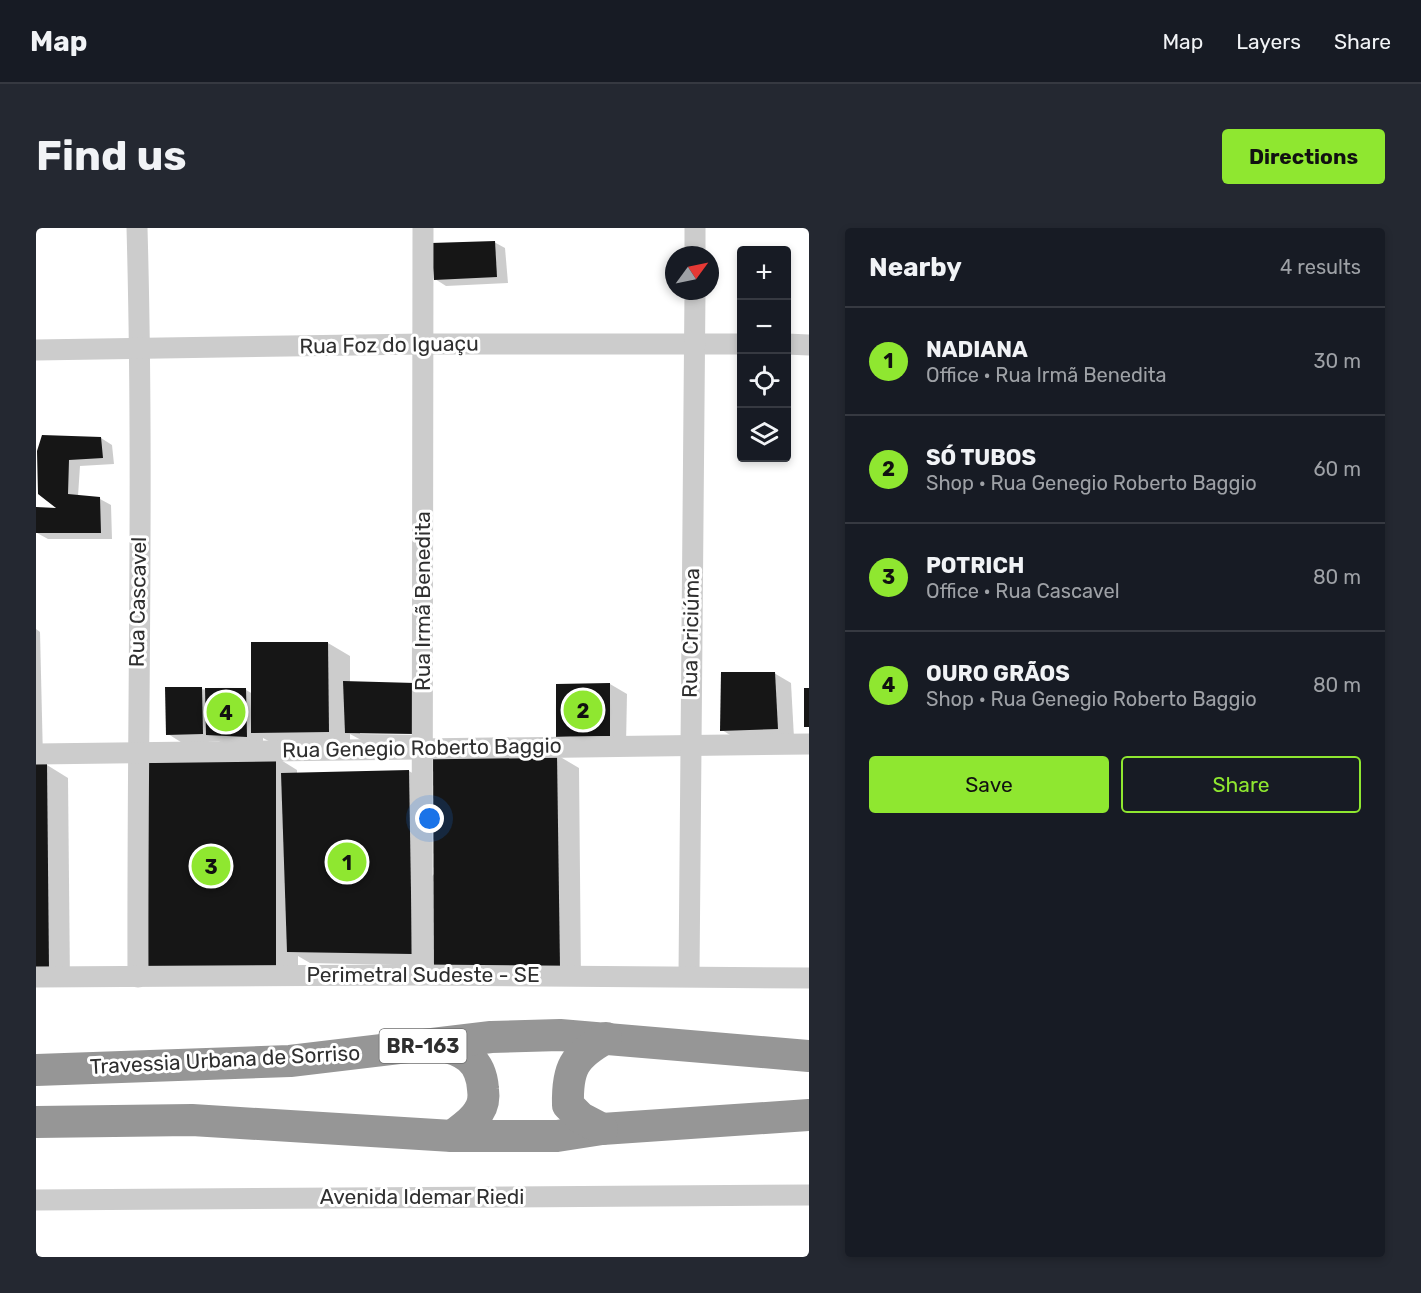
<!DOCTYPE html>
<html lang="en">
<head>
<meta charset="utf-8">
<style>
	body { margin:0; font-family:Rubik,sans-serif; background:#242831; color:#f1f3f6 }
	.controls { position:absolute; right:18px; top:18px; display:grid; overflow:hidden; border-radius:6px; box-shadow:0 3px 9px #0003 }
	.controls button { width:54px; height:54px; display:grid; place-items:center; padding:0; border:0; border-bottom:2px solid #363941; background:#171b24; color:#f1f3f6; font:30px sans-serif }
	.compass { position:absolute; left:629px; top:18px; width:54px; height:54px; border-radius:50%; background:#171b24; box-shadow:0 3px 9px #0003; rotate:57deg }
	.you { position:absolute; left:394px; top:591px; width:21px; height:21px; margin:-15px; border:4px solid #fff; border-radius:50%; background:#1a73e8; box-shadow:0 0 0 9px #1a73e833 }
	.badge { display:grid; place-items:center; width:39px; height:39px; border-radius:50%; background:#8fe730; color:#111; font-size:20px; font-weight:700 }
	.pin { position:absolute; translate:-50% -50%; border:3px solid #fff; box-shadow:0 2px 6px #0006 }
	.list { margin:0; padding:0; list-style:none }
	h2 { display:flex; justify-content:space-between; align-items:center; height:78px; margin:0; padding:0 24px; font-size:26px }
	h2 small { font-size:20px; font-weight:400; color:#9ea1a6 }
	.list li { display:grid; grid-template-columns:39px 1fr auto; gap:18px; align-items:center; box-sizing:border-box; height:108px; padding:0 24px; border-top:2px solid #363941 }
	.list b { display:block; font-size:22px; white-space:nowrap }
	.list p { margin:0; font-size:20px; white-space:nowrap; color:#9ea1a6 }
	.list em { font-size:20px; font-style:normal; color:#9ea1a6 }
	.actions { display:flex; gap:12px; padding:18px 24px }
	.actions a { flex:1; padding:14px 0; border:2px solid #8fe730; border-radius:6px; text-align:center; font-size:21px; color:#8fe730 }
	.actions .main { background:#8fe730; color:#111 }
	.icon { flex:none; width:33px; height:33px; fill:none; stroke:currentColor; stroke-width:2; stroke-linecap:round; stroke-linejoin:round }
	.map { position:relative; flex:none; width:773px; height:1029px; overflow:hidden; border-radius:6px }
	header { display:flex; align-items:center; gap:36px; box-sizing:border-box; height:84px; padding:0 30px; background:#171b24; border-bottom:2px solid #363941 }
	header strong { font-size:28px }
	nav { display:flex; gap:33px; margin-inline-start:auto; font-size:21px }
	.intro { display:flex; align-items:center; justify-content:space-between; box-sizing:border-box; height:144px; padding:0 36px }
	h1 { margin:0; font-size:42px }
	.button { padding:15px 27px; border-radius:6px; background:#8fe730; color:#111; font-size:21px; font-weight:700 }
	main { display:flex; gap:36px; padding:0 36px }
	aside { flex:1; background:#171b24; border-radius:6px; box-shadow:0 3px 9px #0003 }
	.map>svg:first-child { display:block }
	.shadow { fill:#0003; fill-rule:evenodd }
	.building { fill:#161616 }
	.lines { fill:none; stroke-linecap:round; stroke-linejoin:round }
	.minor { stroke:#ccc; stroke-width:21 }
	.highway { stroke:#969696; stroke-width:32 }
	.labels { text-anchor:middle; stroke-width:6; stroke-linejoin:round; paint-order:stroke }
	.shield { fill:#fff; stroke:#6d6d6d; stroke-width:1.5 }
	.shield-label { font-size:20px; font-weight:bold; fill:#2f2f2f }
	.street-label { font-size:21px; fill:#2f2f2f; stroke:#fff }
</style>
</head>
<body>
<header>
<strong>Map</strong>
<nav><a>Map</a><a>Layers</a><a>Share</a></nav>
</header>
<div class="intro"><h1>Find us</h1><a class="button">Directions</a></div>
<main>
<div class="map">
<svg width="773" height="1029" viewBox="0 0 773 1029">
	<rect width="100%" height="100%" fill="#fff"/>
	<!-- shadow -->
	<g class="shadow">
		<path d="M458,14L469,20L472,55L410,58L399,51Z"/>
		<path d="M65,210L76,217L78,236L44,238L42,268L64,271L75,277L76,311H12L1,305L0,280L25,282L2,223Z"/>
		<path d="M0,401L4,404L7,531H0Z"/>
		<path d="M217,415H292L314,428V454L379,456L395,466L396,514L327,513L314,506V515L238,516L227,510V517L188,516L183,513L148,516L132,506L130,461L210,462L217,466ZM324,503L387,504V507L324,506Z"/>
		<path d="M738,445L755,455L758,510L702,512L686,502Z"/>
		<path d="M574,456L591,466L590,517H538L521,457Z"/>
		<path d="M521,527L543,540L545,752L399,738L274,735L262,728V757L134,756L240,529L261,542V546L373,543L395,556L396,648Z"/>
		<path d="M11,537L32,550L34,755L0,754V538Z"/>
	</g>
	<!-- building -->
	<g class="building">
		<path d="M459,13L461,49L398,52L395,15Z"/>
		<path d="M6,207L65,209L67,230L33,232L32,266L64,269L65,305H0V279L20,280L2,266L1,223Z"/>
		<path d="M215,414H292L293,504L215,505Z"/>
		<path d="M685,444H739L742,501L684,503Z"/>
		<path d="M307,453L379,455V506L309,505Z"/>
		<path d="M574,455V508L520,509V456Z"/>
		<path d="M129,459H166L167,506L130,507Z"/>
		<path d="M169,460H210L211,509L170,507Z"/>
		<rect x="768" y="460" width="5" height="39"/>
		<path d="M397,523L521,526L524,740L398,739Z"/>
		<path d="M240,528V746L111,744L108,531Z"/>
		<path d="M11,535L13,743H0V536Z"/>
		<path d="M373,542L376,726L251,724L245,545Z"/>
	</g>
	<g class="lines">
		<!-- minor -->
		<g class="minor">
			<path d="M101,0C108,249 101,499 102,749"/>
			<path d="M659,27V0"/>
			<path d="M750,116L773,117"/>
			<path d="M0,122L387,116H706"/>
			<path d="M0,526L773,516"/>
			<path d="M386,747L387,0"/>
			<path d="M653,747L659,63"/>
			<path d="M0,749L386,747L773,750"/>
			<path d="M0,972L773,967"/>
		</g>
		<!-- highway -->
		<g class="highway">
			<path d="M402,817C428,822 445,832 447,861C448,868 447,877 443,883C437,894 425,901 416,908"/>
			<path d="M0,842L254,833L455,809L524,807L773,828"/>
			<path d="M0,894L156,892L416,908H521L566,901L773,887"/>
			<path d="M566,901L545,890L532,877C531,840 538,828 570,810"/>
		</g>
	</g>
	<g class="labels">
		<!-- shield labels -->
		<rect class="shield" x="343.5" y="801" width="87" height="34" rx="4.5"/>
		<g class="shield-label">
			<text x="387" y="825">BR-163</text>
		</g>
		<!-- street labels -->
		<g class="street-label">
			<text transform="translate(353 117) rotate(-1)" y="7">Rua Foz do Iguaçu</text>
			<text transform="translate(387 373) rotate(-90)" y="7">Rua Irmã Benedita</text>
			<text transform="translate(102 374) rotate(-89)" y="7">Rua Cascavel</text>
			<text transform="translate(655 405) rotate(-89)" y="7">Rua Criciúma</text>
			<text transform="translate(386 520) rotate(-1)" y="7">Rua Genegio Roberto Baggio</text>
			<text x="387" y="754">Perimetral Sudeste - SE</text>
			<text transform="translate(189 832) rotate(-3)" y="7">Travessia Urbana de Sorriso</text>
			<text x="386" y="976">Avenida Idemar Riedi</text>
		</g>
	</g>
</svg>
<div class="controls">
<button>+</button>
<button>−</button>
<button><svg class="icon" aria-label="locate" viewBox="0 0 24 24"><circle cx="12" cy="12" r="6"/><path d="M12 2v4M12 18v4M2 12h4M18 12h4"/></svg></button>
<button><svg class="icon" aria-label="layers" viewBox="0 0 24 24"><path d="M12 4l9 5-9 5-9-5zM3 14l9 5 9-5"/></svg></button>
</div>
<svg class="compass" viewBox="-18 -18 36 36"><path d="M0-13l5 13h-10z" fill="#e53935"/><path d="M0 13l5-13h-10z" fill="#9ea1a6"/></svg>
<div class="you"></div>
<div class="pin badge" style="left:311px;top:634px">1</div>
<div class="pin badge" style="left:547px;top:482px">2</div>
<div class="pin badge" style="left:175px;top:638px">3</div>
<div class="pin badge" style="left:190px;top:484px">4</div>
</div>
<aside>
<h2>Nearby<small>4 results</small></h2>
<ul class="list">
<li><span class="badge">1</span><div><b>NADIANA</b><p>Office · Rua Irmã Benedita</p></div><em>30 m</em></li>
<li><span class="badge">2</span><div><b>SÓ TUBOS</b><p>Shop · Rua Genegio Roberto Baggio</p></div><em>60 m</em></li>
<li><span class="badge">3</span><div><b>POTRICH</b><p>Office · Rua Cascavel</p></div><em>80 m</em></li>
<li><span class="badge">4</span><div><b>OURO GRÃOS</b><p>Shop · Rua Genegio Roberto Baggio</p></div><em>80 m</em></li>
</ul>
<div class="actions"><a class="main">Save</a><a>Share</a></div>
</aside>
</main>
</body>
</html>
